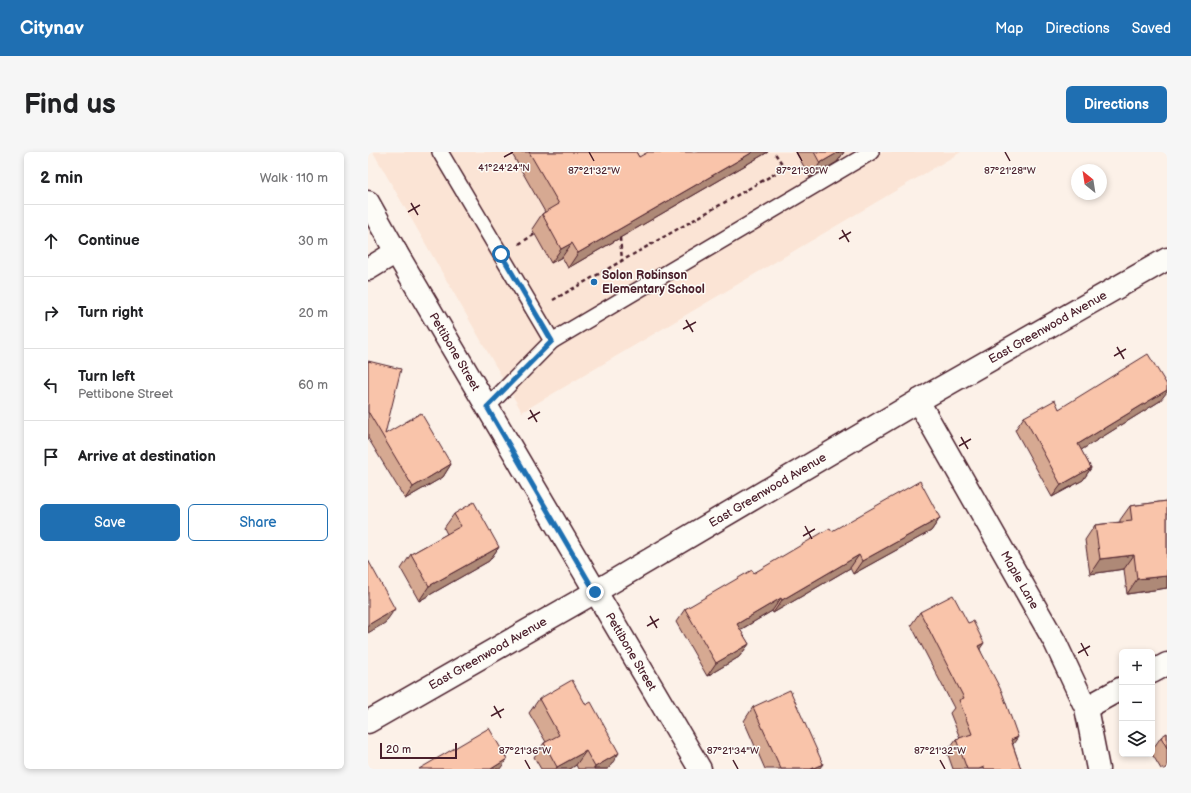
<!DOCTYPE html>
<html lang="en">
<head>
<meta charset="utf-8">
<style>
	body { margin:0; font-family:"Balsamiq Sans",sans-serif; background:#f6f6f6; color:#202124 }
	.controls { position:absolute; right:12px; bottom:12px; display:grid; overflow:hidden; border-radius:6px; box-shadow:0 2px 6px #0003 }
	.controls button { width:36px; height:36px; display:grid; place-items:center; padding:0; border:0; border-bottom:1px solid #e0e0e0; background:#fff; color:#202124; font:20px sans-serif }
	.compass { position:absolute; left:703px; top:12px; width:36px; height:36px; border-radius:50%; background:#fff; box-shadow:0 2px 6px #0003; rotate:330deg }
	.scale { position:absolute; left:12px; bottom:10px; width:77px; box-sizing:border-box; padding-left:4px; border:2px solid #4a1f2b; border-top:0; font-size:11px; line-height:14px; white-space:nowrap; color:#4a1f2b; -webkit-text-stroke:3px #fdfcf7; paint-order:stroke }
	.stop { position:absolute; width:12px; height:12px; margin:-9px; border:3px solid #1f6fb2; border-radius:50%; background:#fff }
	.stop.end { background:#1f6fb2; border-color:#fff; box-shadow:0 1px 4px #0008 }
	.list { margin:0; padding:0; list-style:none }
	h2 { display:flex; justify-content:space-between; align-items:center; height:52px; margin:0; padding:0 16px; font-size:17px }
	h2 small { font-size:13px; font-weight:400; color:#757577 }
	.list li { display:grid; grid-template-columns:26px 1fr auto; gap:12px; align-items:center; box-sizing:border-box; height:72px; padding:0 16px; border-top:1px solid #e0e0e0 }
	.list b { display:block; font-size:15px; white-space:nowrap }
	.list p { margin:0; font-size:13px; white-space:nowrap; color:#757577 }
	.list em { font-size:13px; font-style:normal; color:#757577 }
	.actions { display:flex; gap:8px; padding:12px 16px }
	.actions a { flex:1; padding:9px 0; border:1px solid #1f6fb2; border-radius:6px; text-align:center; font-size:14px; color:#1f6fb2 }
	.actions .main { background:#1f6fb2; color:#fff }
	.icon { flex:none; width:22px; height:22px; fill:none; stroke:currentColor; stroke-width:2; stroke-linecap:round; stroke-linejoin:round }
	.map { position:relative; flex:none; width:799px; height:617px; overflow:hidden; border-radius:6px }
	header { display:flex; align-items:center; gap:24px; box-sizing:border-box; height:56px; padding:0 20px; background:#1f6fb2; color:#fff }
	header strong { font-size:19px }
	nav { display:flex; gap:22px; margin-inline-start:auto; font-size:14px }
	.intro { display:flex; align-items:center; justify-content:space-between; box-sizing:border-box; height:96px; padding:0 24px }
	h1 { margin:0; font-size:28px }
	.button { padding:10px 18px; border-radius:6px; background:#1f6fb2; color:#fff; font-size:14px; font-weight:700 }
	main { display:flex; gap:24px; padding:0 24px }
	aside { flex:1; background:#fff; border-radius:6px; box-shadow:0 2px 6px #0003 }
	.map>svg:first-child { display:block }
	.built { fill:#fbe4d5 }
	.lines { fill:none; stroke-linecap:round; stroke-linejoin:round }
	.service-casing { stroke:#4a1f2b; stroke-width:18 }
	.minor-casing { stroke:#4a1f2b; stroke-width:25 }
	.path { stroke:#4a1f2b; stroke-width:2.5; stroke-dasharray:4 3; stroke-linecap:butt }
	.service { stroke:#fdfcf7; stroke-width:15 }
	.minor { stroke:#fdfcf7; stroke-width:22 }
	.wall { fill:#d6a992; stroke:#4a1f2b }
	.shaded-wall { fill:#ae8977; stroke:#4a1f2b }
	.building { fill:#f9c4aa; stroke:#4a1f2b }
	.route { stroke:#1f6fb2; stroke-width:5 }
	.ticks { fill:none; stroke:#4a1f2b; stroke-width:1.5 }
	.poi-dot { fill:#1f6fb2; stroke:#fdfcf7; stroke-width:1.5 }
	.labels { text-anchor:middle; stroke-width:3; stroke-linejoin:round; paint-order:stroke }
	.poi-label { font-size:12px; font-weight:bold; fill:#4a1f2b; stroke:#fdfcf7; text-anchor:start }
	.street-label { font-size:12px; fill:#4a1f2b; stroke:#fdfcf7 }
	.ticks-label { font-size:10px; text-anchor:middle; fill:#4a1f2b; stroke:#fdfcf7; stroke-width:3; stroke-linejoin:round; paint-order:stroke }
</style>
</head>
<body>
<header>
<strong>Citynav</strong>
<nav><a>Map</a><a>Directions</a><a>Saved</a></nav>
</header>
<div class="intro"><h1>Find us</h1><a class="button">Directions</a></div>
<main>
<aside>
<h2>2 min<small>Walk · 110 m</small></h2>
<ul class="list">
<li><svg class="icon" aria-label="ahead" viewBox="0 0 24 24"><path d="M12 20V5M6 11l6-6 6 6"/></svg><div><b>Continue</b></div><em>30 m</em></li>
<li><svg class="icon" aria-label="right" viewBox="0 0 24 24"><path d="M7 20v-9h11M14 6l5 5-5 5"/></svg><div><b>Turn right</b></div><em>20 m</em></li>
<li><svg class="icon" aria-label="left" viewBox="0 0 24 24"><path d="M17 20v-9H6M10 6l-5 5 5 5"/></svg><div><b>Turn left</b><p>Pettibone Street</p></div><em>60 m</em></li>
<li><svg class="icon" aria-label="arrive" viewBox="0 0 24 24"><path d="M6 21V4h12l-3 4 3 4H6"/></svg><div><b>Arrive at destination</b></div></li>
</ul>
<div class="actions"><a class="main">Save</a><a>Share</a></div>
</aside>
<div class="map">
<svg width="799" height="617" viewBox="0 0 799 617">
	<rect width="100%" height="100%" fill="#fcf1e8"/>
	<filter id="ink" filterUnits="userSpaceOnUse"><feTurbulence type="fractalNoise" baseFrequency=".025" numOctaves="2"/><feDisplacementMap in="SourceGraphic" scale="8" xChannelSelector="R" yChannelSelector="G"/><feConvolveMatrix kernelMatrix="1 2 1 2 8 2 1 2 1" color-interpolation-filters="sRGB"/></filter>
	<g filter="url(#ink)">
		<!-- built -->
		<path class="built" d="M5,0H593L154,260Z"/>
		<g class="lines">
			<!-- service casing -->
			<g class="service-casing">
				<g id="service">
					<path d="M72,0L184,189L119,255"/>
					<path d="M184,189L503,0"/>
				</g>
			</g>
			<!-- minor casing -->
			<g class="minor-casing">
				<g id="minor">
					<path id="s1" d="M0,50L28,100L332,617"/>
					<path d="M0,117L28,100"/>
					<path id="s2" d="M550,249L687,490L718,556L730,617"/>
					<path d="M784,520L799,512"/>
					<path d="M718,556L754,536"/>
					<path id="s3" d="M0,570L227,440L550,249L799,107"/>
				</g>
			</g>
			<!-- path -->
			<g class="path">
				<path d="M252,86L254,108"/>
				<path d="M151,92L167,82"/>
				<path d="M185,148L417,16L406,0"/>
			</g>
			<!-- service -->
			<use href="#service" class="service"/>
			<!-- minor -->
			<use href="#minor" class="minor"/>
		</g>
		<!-- wall -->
		<g class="wall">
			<path d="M143,0H268L271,5L400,0L200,116L194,105L183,111L164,77L174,62L177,60Z"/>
			<path d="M428,0H476L469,10L442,26Z"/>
			<path d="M0,209L17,282L83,312L75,325L37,347L0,286Z"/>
			<path d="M792,249L713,298L723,316L715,328L684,345L647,278L656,265L691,257Z"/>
			<path d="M799,349V436L759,442L756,417L722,422L717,388L727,373L752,370V368L762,354Z"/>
			<path d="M86,362L131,395L121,409L51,449L33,417L43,402L79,382L76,376Z"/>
			<path d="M572,366L563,379L485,422L482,416L405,461L404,459L372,478L381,492L371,505L339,524L308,470L317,457L386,421L464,379Z"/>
			<path d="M552,460L612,497L653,617H585L579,600L588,587L592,586L582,561L586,556L543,473Z"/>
			<path d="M171,547L241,616L239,617H210L208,613L202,617H173L166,605L176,591L178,590L161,561Z"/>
			<path d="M385,555L451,617H397L376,569Z"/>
			<path d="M799,581V617H793L784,602V598L793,585Z"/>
		</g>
		<!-- shaded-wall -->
		<g class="shaded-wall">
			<path d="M385,0H400L200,116L210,101Z"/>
			<path d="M471,0H476L469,10L442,26L452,11Z"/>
			<path d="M204,91L194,105L183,111L193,97Z"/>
			<path d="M799,238V240L792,249L702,305L710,292Z"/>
			<path d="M83,312L75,325L37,347L45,335Z"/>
			<path d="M723,316L715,328L684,345L693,333Z"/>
			<path d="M572,366L563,379L485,422L494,409Z"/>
			<path d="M131,395L121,409L51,449L61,434Z"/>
			<path d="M491,403L482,416L405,461L414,448Z"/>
			<path d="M766,403L756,417L722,422L732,407Z"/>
			<path d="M799,424V436L759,442L769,427Z"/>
			<path d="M413,446L404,459L360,485L369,472Z"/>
			<path d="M27,457L17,471L0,481V473Z"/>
			<path d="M616,491L607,504L610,494Z"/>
			<path d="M381,492L371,505L339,524L348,511Z"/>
			<path d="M650,585L641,598L643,588Z"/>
			<path d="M218,599L208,613L202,617H188L189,615Z"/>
			<path d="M251,601L241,616L239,617H226L227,615Z"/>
			<path d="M139,607L132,617H123Z"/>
			<path d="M455,612L451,617H443Z"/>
		</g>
		<!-- building -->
		<g class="building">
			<path d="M161,0H268L271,5L280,0H385L210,101L204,91L193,97L174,62L191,52Z"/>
			<path d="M446,0H471L452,11Z"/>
			<path d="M780,202L799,233V238L710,292L723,316L693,333L656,265L687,248L691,257Z"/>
			<path d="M0,209L33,217L17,282L53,261L83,312L45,335L1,261H0Z"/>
			<path d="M552,329L572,366L494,409L491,403L414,448L413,446L369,472L381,492L348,511L317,457L384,418L386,421L462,376L464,379Z"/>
			<path d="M799,349V424L769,427L766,403L732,407L727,373L764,369L762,354Z"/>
			<path d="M106,350L131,395L61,434L43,402L93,374L86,362Z"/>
			<path d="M0,408L27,457L0,473Z"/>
			<path d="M585,443L600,471L605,469L616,491L610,494L634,540L650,585L643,588L653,617H616V615L611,617H599L588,587L604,582L591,548L596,546L552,460Z"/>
			<path d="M204,528L218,553L223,550L251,601L227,615L218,599L189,615L176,591L191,583L171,547Z"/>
			<path d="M422,538L455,612L443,617H413L385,555Z"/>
			<path d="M121,576L139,607L123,617H51Z"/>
			<path d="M799,581V596L793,585Z"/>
		</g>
	</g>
	<g class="lines" filter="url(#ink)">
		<!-- route -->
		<path class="route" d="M133,102L184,189L119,255L227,440"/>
	</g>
	<!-- ticks -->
	<path class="ticks" d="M221,0L226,9M429,0L434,9M637,0L642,9M136,5L145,0M43,51L50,63M40,60L52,53M474,78L481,90M471,87L483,80M318,168L325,180M315,177L328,170M749,195L756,207M746,204L758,197M162,258L169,270M160,267L172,260M593,285L600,297M591,294L603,287M437,374L444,387M435,384L447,377M282,464L289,476M279,474L291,467M713,491L720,504M710,501L722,494M126,554L133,566M123,564L136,557M157,608L162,617M365,608L370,617M572,608L577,617"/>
	<!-- markers -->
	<circle class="poi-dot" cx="226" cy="130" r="4"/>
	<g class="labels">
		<!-- poi labels -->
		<g class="poi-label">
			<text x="234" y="127">Solon Robinson<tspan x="234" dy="14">Elementary School</tspan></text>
		</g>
		<!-- street labels -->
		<g class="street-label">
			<text dy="4" stroke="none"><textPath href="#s3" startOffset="786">East Greenwood Avenue</textPath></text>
			<text dy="4" stroke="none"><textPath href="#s1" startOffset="173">Pettibone Street</textPath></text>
			<text dy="4" stroke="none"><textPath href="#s3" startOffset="462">East Greenwood Avenue</textPath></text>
			<text dy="4" stroke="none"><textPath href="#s2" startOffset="206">Maple Lane</textPath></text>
			<text dy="4" stroke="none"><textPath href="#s1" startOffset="521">Pettibone Street</textPath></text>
			<text dy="4" stroke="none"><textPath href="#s3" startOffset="138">East Greenwood Avenue</textPath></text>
		</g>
	</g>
	<g class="ticks-label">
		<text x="136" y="19">41°24'24"N</text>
		<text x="226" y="22">87°21'32"W</text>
		<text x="434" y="22">87°21'30"W</text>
		<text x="642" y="22">87°21'28"W</text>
		<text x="157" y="602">87°21'36"W</text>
		<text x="365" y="602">87°21'34"W</text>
		<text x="572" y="602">87°21'32"W</text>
	</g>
</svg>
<div class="controls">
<button>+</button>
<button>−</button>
<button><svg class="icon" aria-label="layers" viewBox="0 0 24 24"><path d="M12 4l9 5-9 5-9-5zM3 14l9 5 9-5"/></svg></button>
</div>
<svg class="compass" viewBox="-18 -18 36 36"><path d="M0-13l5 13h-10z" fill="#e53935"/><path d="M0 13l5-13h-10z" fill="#757577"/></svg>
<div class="scale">20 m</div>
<div class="stop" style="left:133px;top:102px"></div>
<div class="stop end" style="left:227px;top:440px"></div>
</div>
</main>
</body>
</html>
